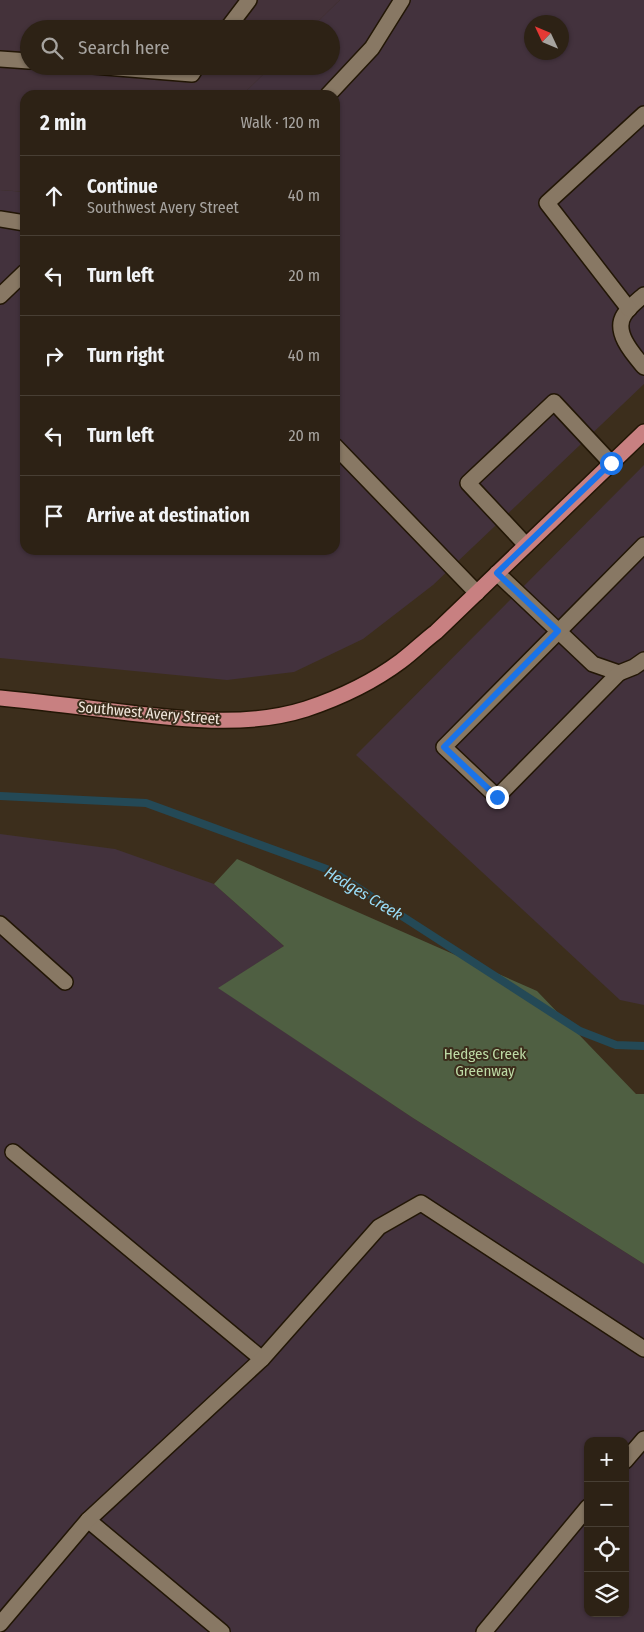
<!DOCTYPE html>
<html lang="en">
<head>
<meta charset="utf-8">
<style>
	body { margin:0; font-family:"Fira Sans Condensed",sans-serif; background:#392f22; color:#f1f3f6 }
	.controls { position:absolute; right:15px; bottom:15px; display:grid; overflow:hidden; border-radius:10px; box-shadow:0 1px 4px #0004 }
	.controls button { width:45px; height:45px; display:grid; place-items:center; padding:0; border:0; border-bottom:1px solid #483f34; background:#2d2215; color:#f1f3f6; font:25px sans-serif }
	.compass { position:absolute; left:524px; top:15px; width:45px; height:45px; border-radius:50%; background:#2d2215; box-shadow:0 1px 4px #0004; rotate:314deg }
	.stop { position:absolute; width:15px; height:15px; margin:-11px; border:4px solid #1a73e8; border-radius:50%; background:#fff }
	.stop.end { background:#1a73e8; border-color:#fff; box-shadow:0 1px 5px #0008 }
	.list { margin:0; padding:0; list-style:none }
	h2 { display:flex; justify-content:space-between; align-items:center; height:65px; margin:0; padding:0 20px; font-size:21px }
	h2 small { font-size:16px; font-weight:400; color:#a7a4a0 }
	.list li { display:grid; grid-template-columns:32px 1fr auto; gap:15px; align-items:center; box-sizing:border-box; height:80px; padding:0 20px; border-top:1px solid #483f34 }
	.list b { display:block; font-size:19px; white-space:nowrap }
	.list p { margin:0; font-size:16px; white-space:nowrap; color:#a7a4a0 }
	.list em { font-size:16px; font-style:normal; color:#a7a4a0 }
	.icon { flex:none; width:28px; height:28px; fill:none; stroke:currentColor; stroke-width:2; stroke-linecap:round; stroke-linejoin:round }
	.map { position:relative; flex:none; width:644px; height:1632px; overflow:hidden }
	.search { position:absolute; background:#2d2215; box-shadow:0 1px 4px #0004; left:20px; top:20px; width:320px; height:55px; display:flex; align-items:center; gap:12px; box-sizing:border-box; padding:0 18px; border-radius:28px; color:#a7a4a0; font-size:19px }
	.panel { position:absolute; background:#2d2215; box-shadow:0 1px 4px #0004; left:20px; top:90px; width:320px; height:465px; border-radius:15px }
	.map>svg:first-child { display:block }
	.commercial { fill:#44323a }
	.industrial { fill:#43323d; fill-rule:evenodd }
	.forest { fill:#4f5f42 }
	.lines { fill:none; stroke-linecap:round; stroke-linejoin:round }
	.stream { stroke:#244956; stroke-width:8 }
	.minor-casing { stroke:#221605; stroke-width:18 }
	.major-casing { stroke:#221605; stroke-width:18 }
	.minor { stroke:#887864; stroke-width:15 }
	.major { stroke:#c88081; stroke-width:15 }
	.route { stroke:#1a73e8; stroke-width:6 }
	.labels { text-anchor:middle; stroke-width:4; stroke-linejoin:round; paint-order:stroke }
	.street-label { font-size:15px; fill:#f1e8dd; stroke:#3c2e1c }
	.park-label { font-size:15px; fill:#bedaa5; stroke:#3c2e1c }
	.water-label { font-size:16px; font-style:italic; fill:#99ddf8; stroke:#3c2e1c }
</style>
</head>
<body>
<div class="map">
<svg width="644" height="1632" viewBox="0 0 644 1632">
	<rect width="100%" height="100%" fill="#3c2e1c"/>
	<!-- commercial -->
	<path class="commercial" d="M0,0H340L310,29H29V66H272L242,95H25V192L0,190Z"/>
	<!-- industrial -->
	<g class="industrial">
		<path d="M340,0H644V384L433,585L363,639L294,672L227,680L0,658V190L25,192V550H335V95H242L272,66H331V29H310ZM532,22H562V52H532Z"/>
		<path d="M644,465V1005L620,1000L356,755Z"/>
		<path d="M0,834L115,849L214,884L284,946L219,988L413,1118L644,1264V1632H0ZM588,1441H625V1613H588Z"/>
	</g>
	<!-- forest -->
	<path class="forest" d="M237,859L537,991L636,1094H644V1264L413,1118L218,988L284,946L214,884Z"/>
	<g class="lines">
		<!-- stream -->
		<path class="stream" d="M0,796L146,803L332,871L580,1031L616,1045L644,1046"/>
		<!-- minor casing -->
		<g class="minor-casing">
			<g id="minor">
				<path d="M227,29L249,0"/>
				<path d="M0,59L29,61"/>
				<path d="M93,66L192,74L197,66"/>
				<path d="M328,95L372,48L402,0"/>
				<path d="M0,219L25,223"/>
				<path d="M644,295C637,301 629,307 624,315C613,332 633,354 644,367"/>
				<path d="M0,296L25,272"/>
				<path d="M629,309L547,203L644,114"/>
				<path d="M335,446L477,593"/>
				<path d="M526,545L468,483L554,402L611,463"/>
				<path d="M497,573L593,664L619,673L634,667L644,660"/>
				<path d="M619,673L497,797L444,747L644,545"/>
				<path d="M0,924L65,982"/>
				<path d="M13,1152L262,1359"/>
				<path d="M625,1461L644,1439"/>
				<path d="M88,1520L222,1632"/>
				<path d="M0,1624L88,1520L262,1359L379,1227L421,1203L644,1349"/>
				<path d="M484,1632L588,1507"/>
			</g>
		</g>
		<!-- major casing -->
		<g class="major-casing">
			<path id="major" d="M0,698C40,702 81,707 121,712C182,719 246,728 306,709C339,698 373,682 401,661C413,652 424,641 436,632L644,432"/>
		</g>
		<!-- minor -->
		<use href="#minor" class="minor"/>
		<!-- major -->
		<use href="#major" class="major"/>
	</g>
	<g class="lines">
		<!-- route -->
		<path class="route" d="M497,797L444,747L558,631L497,573L611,463"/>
	</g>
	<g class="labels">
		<!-- street labels -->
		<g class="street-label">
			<text transform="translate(149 713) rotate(5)" y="5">Southwest Avery Street</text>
		</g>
		<!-- park labels -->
		<g class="park-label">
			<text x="485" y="1059">Hedges Creek<tspan x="485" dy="17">Greenway</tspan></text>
		</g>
		<!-- water labels -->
		<g class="water-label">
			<text transform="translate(364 893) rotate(31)" y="6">Hedges Creek</text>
		</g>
	</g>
</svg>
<div class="controls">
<button>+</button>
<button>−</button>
<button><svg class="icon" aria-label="locate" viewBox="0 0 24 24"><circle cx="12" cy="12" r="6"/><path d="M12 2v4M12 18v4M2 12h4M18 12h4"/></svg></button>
<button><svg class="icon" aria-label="layers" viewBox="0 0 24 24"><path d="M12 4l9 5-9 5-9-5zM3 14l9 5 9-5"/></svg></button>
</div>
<svg class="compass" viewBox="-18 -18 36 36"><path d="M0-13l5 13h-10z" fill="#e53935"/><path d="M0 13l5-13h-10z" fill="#a7a4a0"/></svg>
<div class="stop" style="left:611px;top:463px"></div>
<div class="stop end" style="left:497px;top:797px"></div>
<div class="search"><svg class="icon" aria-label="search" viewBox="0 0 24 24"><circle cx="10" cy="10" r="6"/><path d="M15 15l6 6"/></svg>Search here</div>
<section class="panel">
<h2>2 min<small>Walk · 120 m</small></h2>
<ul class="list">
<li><svg class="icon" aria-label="ahead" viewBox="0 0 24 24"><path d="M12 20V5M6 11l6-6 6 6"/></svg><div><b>Continue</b><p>Southwest Avery Street</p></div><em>40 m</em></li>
<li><svg class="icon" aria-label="left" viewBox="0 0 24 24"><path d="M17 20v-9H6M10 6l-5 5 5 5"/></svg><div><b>Turn left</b></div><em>20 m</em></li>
<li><svg class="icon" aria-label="right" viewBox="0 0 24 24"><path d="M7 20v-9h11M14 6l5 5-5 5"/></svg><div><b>Turn right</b></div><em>40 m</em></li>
<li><svg class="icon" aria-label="left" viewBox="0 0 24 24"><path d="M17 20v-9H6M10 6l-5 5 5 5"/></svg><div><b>Turn left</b></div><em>20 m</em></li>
<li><svg class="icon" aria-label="arrive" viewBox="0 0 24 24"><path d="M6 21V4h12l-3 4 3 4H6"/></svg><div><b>Arrive at destination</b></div></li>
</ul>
</section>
</div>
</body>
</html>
